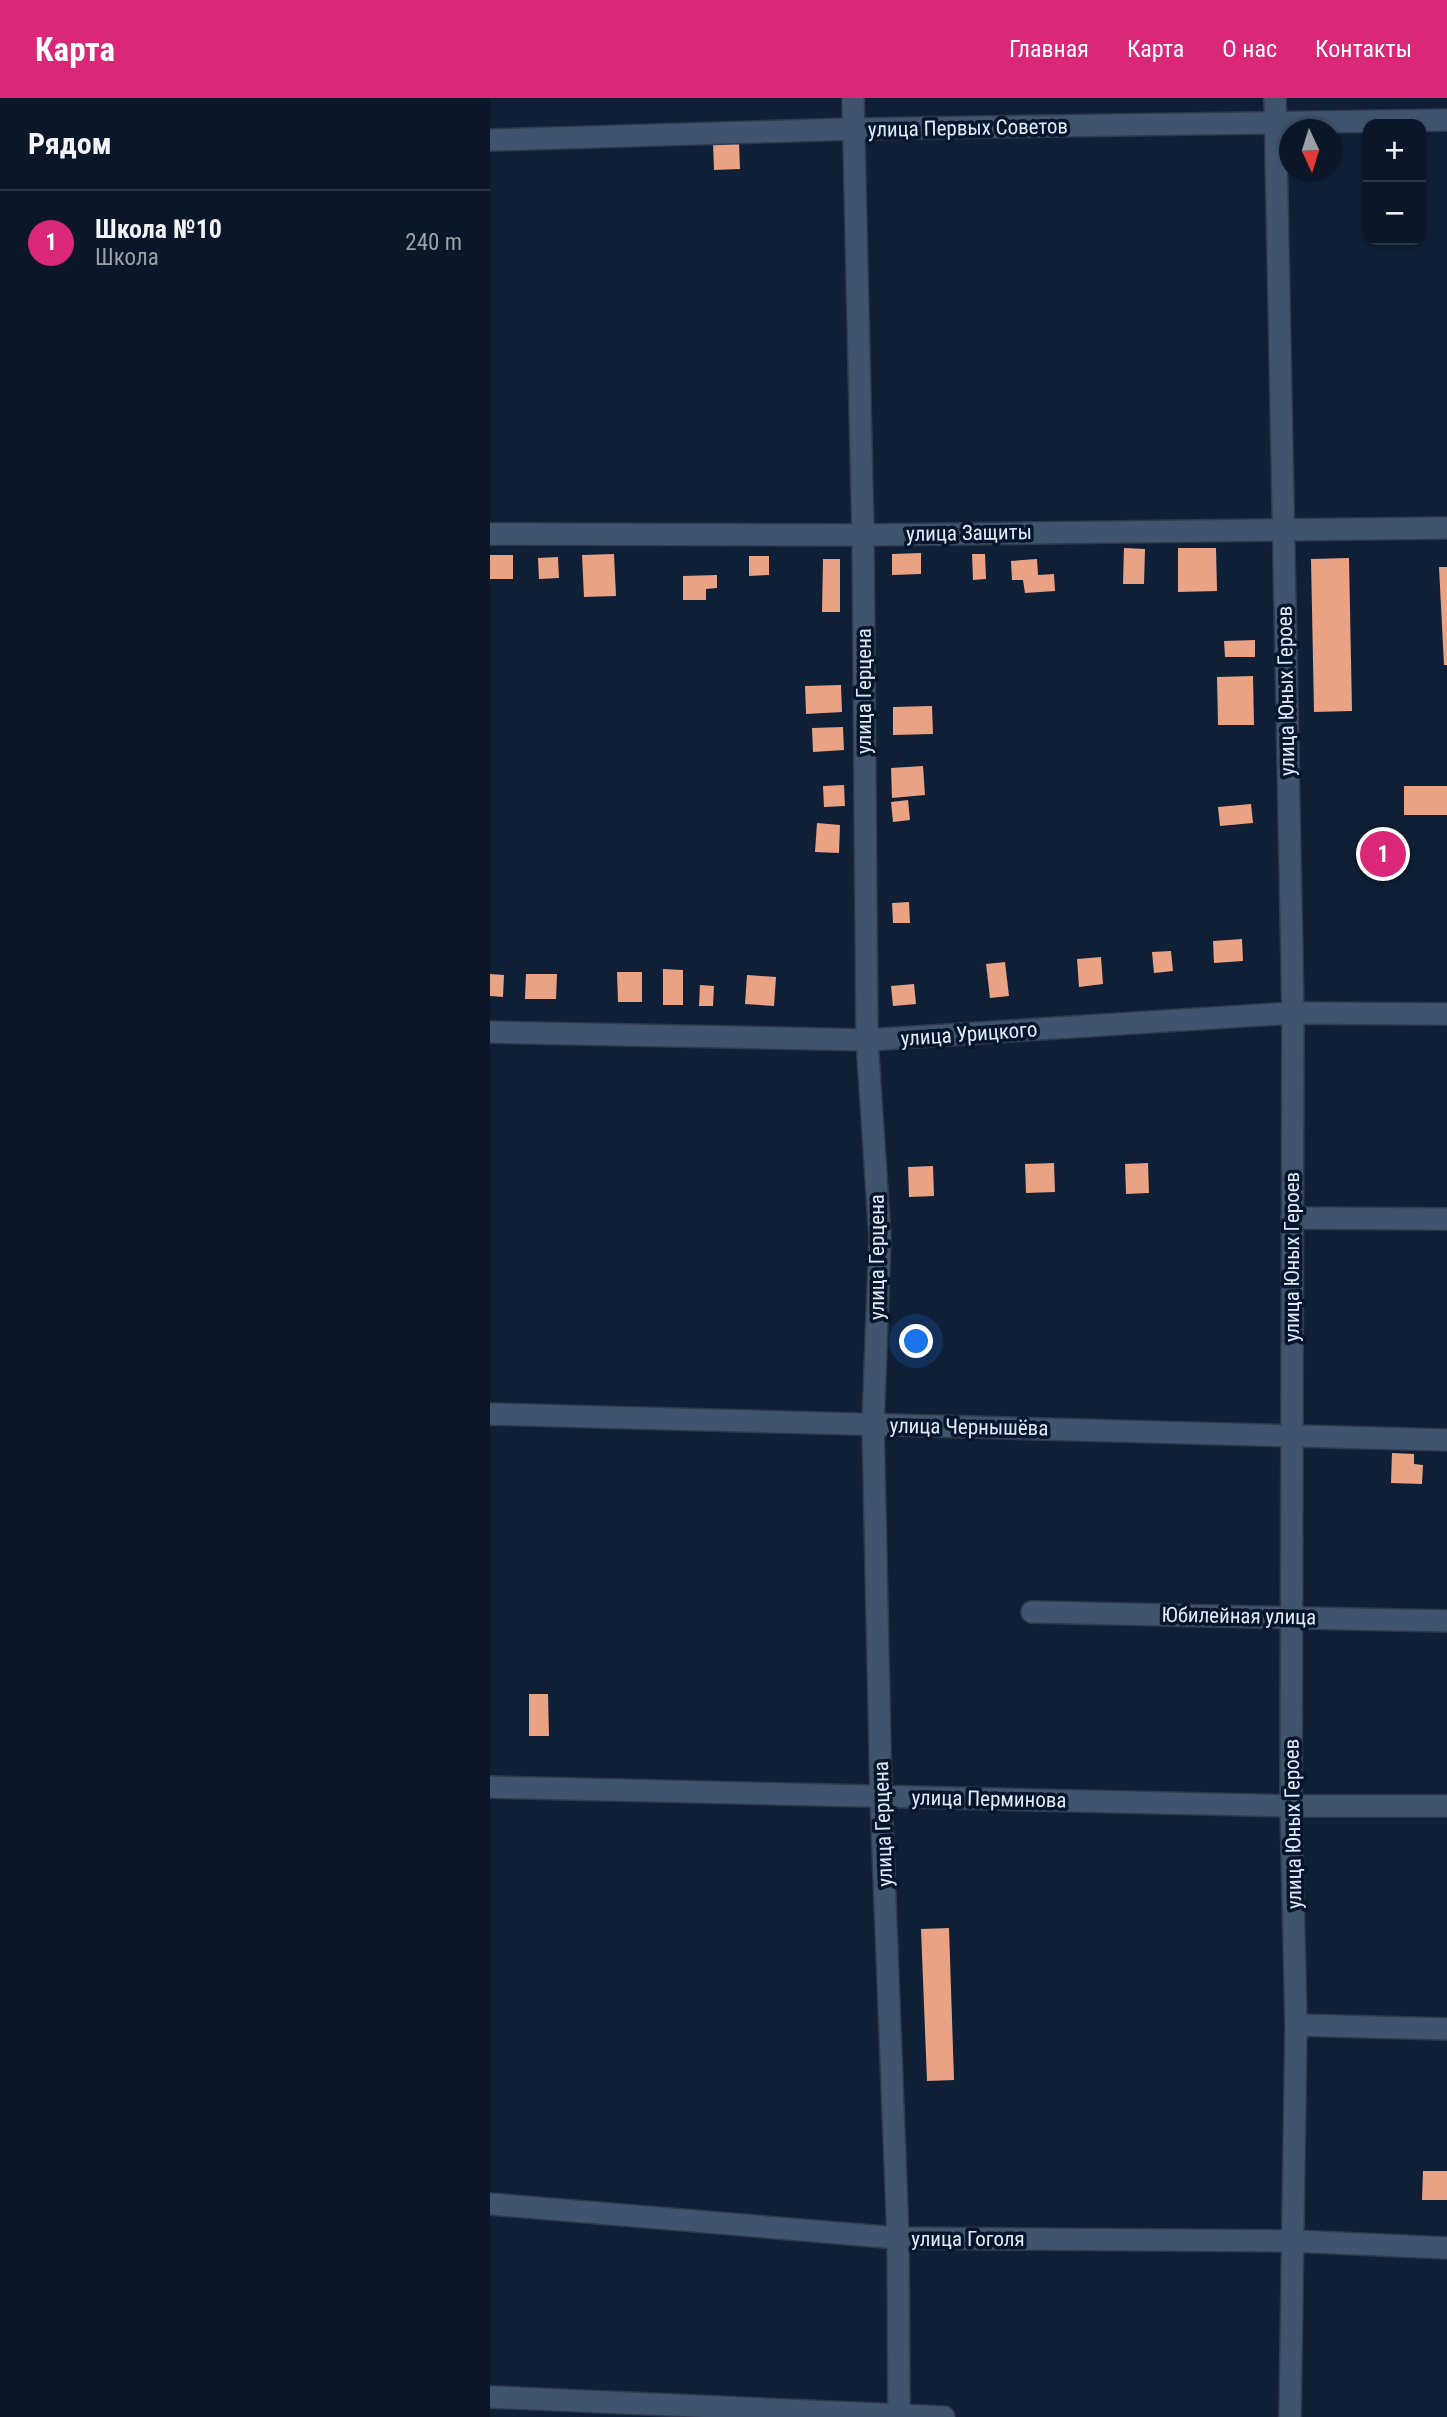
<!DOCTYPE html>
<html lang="ru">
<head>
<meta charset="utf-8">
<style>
	body { margin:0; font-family:"Roboto Condensed",sans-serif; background:#192434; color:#f1f3f6 }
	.controls { position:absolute; right:21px; top:21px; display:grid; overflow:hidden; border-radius:14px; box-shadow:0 2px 5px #0004 }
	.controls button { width:63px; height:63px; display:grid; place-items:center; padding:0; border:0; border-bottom:2px solid #2b3645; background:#0b1728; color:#f1f3f6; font:35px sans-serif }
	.compass { position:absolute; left:789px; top:21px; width:63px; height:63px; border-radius:50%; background:#0b1728; box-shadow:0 2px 5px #0004; rotate:176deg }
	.you { position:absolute; left:427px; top:1244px; width:24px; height:24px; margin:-18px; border:5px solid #fff; border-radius:50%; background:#1a73e8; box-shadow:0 0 0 10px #1a73e833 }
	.badge { display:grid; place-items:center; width:46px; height:46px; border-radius:50%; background:#db2777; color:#fff; font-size:23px; font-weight:700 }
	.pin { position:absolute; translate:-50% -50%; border:4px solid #fff; box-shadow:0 2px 7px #0006 }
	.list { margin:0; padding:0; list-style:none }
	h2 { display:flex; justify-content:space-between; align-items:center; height:91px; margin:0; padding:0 28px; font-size:30px }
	h2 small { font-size:23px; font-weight:400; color:#9a9fa8 }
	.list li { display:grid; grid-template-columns:46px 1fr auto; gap:21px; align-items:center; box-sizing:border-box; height:105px; padding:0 28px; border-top:2px solid #2b3645 }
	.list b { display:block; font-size:26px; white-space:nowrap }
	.list p { margin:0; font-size:23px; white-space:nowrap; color:#9a9fa8 }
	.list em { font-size:23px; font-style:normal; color:#9a9fa8 }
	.map { position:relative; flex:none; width:957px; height:2319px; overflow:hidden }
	header { display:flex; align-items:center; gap:42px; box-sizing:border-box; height:98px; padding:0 35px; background:#db2777; color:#fff }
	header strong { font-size:33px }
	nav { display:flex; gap:38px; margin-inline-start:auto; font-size:24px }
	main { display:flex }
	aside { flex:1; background:#0b1728 }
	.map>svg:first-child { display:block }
	.building { fill:#eaa285 }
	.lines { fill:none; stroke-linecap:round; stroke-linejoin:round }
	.minor-casing { stroke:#313a4d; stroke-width:24 }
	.minor { stroke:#41546d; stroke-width:21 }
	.labels { text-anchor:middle; stroke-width:7; stroke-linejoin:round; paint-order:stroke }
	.street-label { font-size:21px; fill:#dfeaf9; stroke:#06162b }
</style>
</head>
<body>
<header>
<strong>Карта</strong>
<nav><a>Главная</a><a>Карта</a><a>О нас</a><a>Контакты</a></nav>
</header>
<main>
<aside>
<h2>Рядом<small></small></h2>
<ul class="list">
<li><span class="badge">1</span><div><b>Школа №10</b><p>Школа</p></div><em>240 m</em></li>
</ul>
</aside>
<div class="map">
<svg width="957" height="2319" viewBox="0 0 957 2319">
	<rect width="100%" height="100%" fill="#0f1f35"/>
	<!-- building -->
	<g class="building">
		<path d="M249,44L250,71L224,72L223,45Z"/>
		<path d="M634,450L655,451L654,486H633Z"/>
		<path d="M688,450H726L727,493L688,494Z"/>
		<path d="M431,455V476L402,477V456Z"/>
		<path d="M124,456L126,498L94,499L92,457Z"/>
		<path d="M482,456H495L496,481L483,482Z"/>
		<rect x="0" y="457" width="23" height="24"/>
		<path d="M259,458H279V477L259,478Z"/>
		<path d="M68,459L69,480L49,481L48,460Z"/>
		<path d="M859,460L862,613L824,614L821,461Z"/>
		<path d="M333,461H350V514H332Z"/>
		<path d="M547,461L548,477L564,476L565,493L535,495L533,482H522L521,463Z"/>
		<path d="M949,469H957V567H954Z"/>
		<path d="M227,477V490L216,491V502H193V478Z"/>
		<path d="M765,542V559H735L734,543Z"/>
		<path d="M763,578L764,627H728L727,579Z"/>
		<path d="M351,587L352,614L316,616L315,588Z"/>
		<path d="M442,608L443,636L403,637V609Z"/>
		<path d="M353,629L354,652L323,654L322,630Z"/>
		<path d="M433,668L435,697L402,700L401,670Z"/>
		<path d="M354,687L355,708L334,709L333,688Z"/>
		<rect x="914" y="688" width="43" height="29"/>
		<path d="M418,702L420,722L403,724L401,704Z"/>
		<path d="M761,706L763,725L730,728L728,709Z"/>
		<path d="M327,725L350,727L349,755L325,754Z"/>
		<path d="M419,804L420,825H403L402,805Z"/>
		<path d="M752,841L753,863L724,865L723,843Z"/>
		<path d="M681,853L683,873L664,875L662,854Z"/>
		<path d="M611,859L613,886L589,889L587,861Z"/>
		<path d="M515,864L519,898L500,900L496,866Z"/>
		<path d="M173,871L193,872V907H173Z"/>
		<path d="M127,874H152V904H128Z"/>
		<path d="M0,876L14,877L13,899L0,898Z"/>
		<path d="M36,876H67L66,901H35Z"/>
		<path d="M257,877L286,879L284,908L255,906Z"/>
		<path d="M424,886L426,906L403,908L401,888Z"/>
		<path d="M210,887L224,888L223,908H209Z"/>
		<path d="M564,1065L565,1094L536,1095L535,1066Z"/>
		<path d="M658,1065L659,1095L636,1096L635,1066Z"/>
		<path d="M443,1068L444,1098L419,1099L418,1069Z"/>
		<path d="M902,1355L924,1356V1366L933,1367L932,1386L901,1385Z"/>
		<path d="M39,1596H58L59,1638H39Z"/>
		<path d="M459,1830L464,1982L437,1983L431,1831Z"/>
		<path d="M933,2073H957V2102H932Z"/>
	</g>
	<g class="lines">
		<!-- minor casing -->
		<g class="minor-casing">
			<g id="minor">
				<path d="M363,0L373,437L377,942L390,1140L383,1326L391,1699L408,2140L409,2319"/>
				<path d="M785,0L803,915L801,1708L806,1927L800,2319"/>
				<path d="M0,42L362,31L957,22"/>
				<path d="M0,436L373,437L957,430"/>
				<path d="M0,934L377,942L803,915L957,916"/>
				<path d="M802,1120L957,1121"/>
				<path d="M0,1316L957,1342"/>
				<path d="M542,1514L957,1523"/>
				<path d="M0,1689L801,1708H957"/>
				<path d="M806,1927L957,1931"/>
				<path d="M0,2106L408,2140L803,2143L957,2150"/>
				<path d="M0,2299L454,2319"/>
			</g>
		</g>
		<!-- minor -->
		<use href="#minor" class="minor"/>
	</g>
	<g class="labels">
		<!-- street labels -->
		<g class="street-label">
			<text transform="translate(478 30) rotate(-1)" y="7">улица Первых Советов</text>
			<text transform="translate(479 435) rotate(-1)" y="7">улица Защиты</text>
			<text transform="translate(374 593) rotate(-90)" y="7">улица Герцена</text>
			<text transform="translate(796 593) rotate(-91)" y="7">улица Юных Героев</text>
			<text transform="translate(479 936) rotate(-4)" y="7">улица Урицкого</text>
			<text transform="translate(387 1159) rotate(-90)" y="7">улица Герцена</text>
			<text transform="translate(802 1159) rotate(-90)" y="7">улица Юных Героев</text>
			<text transform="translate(479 1329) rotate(1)" y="7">улица Чернышёва</text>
			<text transform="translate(749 1518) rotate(1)" y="7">Юбилейная улица</text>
			<text transform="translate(499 1701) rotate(1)" y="7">улица Перминова</text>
			<text transform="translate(393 1726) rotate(-92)" y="7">улица Герцена</text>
			<text transform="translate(803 1726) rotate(-91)" y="7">улица Юных Героев</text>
			<text x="478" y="2148">улица Гоголя</text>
		</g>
	</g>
</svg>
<div class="controls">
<button>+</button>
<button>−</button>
</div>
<svg class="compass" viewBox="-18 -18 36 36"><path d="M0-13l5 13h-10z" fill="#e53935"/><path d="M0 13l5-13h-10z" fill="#9a9fa8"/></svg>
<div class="you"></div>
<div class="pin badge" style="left:893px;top:756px">1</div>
</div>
</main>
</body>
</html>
